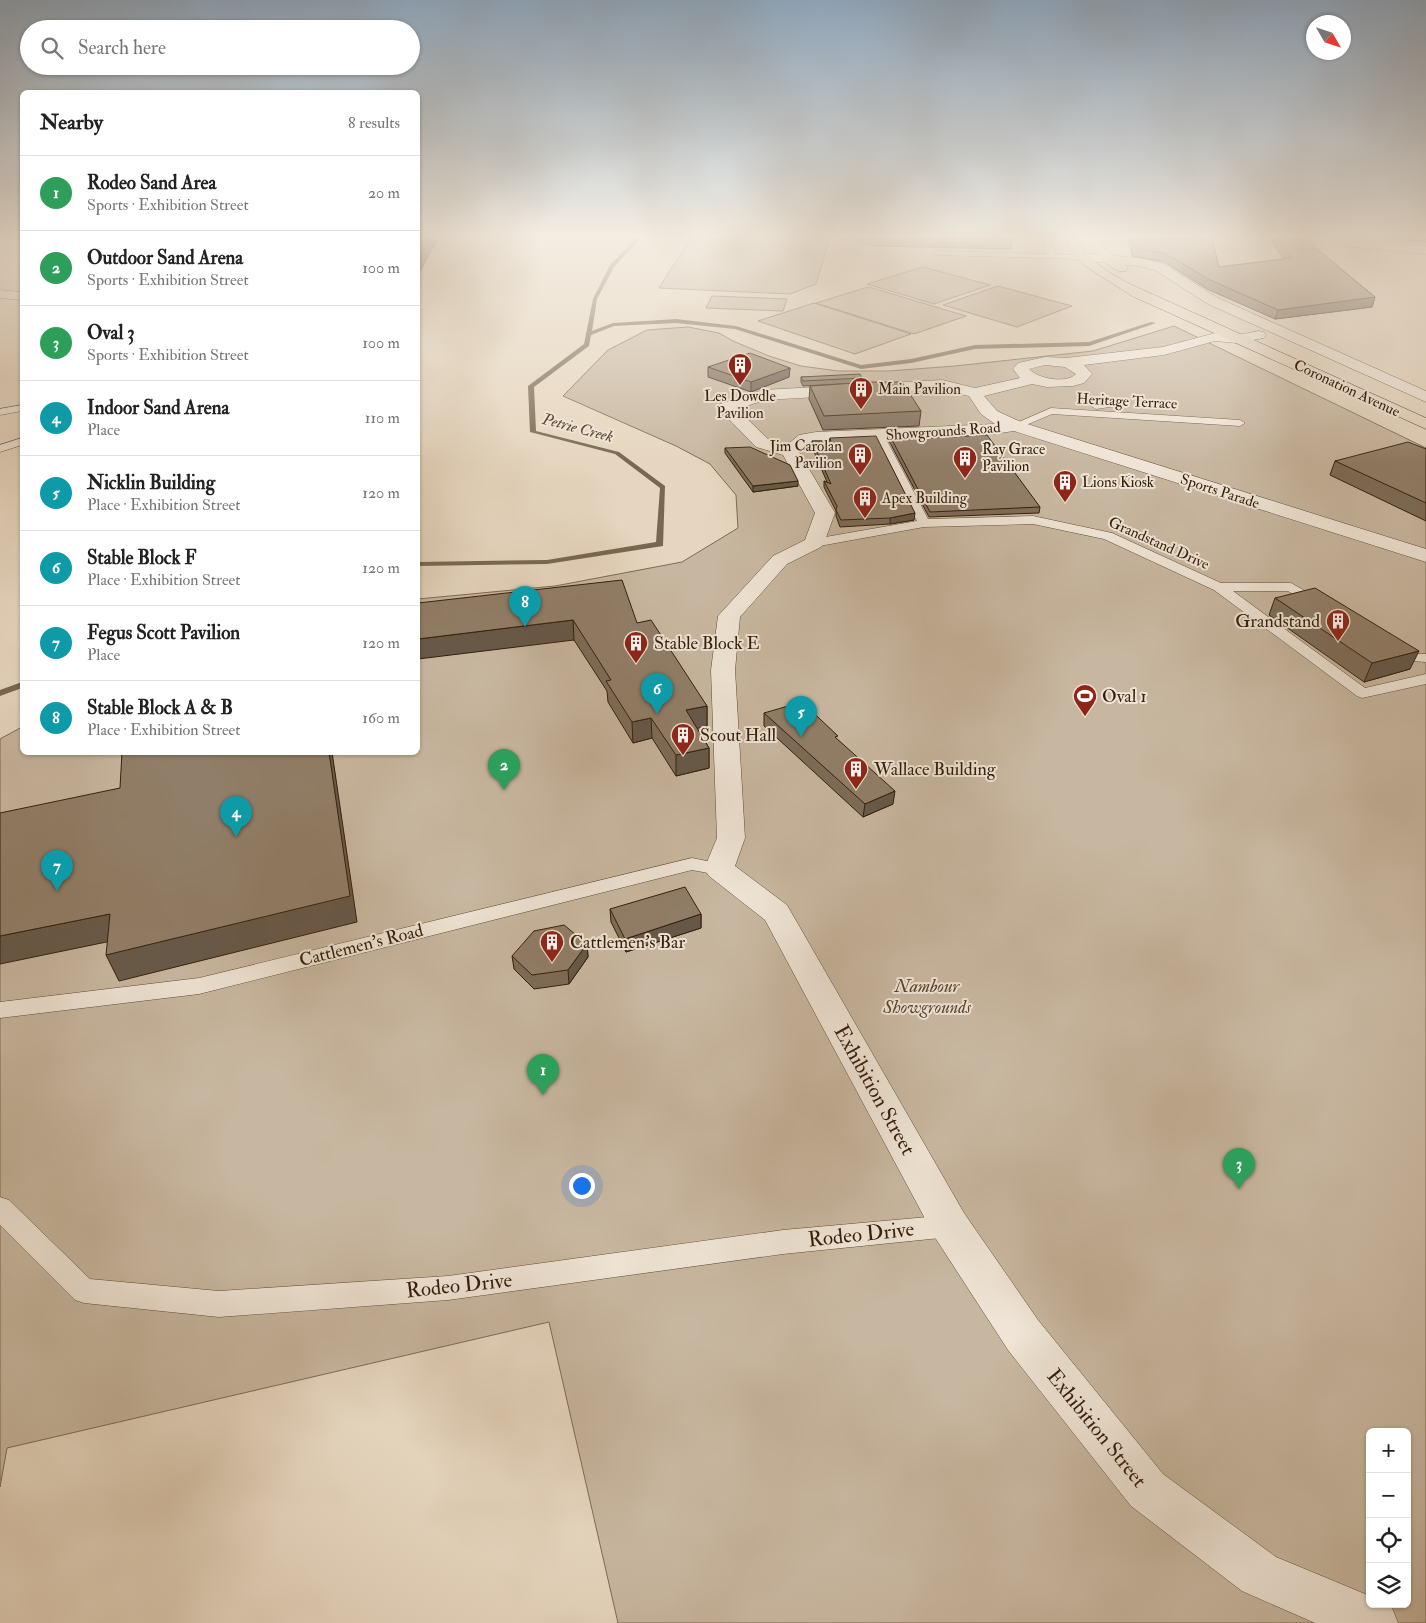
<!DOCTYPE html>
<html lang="en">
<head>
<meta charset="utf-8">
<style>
	body { margin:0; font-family:"IM FELL Double Pica",serif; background:#f2f2f2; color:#222 }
	.controls { position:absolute; right:15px; bottom:15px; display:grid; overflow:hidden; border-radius:8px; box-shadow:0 1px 4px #0004 }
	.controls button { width:45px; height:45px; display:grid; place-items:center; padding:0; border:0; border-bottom:1px solid #e0e0e0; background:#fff; color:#222; font:25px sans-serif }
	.compass { position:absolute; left:1306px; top:15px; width:45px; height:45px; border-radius:50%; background:#fff; box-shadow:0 1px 4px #0004; rotate:129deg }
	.you { position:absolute; left:581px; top:1185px; width:18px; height:18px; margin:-12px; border:4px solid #fff; border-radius:50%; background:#1a73e8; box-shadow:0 0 0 8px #1a73e833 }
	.badge { display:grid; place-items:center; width:32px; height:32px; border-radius:50%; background:#b45309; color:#fff; font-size:16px; font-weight:700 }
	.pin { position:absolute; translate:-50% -41px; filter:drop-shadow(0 1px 2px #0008) }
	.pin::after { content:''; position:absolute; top:26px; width:18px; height:15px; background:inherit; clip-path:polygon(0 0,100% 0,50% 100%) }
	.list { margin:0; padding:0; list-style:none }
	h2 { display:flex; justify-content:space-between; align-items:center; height:65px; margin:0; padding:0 20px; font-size:21px }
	h2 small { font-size:16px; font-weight:400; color:#767676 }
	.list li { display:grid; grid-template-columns:32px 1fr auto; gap:15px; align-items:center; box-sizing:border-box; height:75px; padding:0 20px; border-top:1px solid #e0e0e0 }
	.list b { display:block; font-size:19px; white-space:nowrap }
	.list p { margin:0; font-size:16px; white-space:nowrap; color:#767676 }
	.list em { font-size:16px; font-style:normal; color:#767676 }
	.icon { flex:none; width:28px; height:28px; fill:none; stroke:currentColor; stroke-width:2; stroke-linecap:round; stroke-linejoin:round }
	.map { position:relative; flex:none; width:1426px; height:1623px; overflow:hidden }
	.search { position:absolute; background:#fff; box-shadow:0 1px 4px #0004; left:20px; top:20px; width:400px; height:55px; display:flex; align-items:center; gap:12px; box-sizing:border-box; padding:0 18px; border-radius:28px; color:#767676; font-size:19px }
	.panel { position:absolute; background:#fff; box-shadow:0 1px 4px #0004; left:20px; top:90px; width:400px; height:665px; border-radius:8px }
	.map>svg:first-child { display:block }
	.green { fill:#c8b7a0; stroke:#7e6a55; fill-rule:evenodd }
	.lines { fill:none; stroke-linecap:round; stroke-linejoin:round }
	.stream { fill:#7a6751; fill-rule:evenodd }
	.service-casing { stroke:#604c37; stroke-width:1 }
	.minor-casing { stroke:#604c37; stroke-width:1 }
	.primary-casing { stroke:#341e0a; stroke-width:1 }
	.service { fill:#efe4d5; fill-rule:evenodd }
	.minor { fill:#efe4d5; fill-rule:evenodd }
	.primary { fill:#e6d6bf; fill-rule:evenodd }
	.wall { fill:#7d6c59; stroke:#341e0a }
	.shaded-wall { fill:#665849; stroke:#341e0a }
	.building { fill:#917e68; stroke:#341e0a }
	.labels { text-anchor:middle; stroke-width:4; stroke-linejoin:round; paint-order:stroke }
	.far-street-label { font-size:15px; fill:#341e0a; stroke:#efe4d5 }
	.far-poi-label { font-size:15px; fill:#341e0a; stroke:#efe4d5; text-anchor:start }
	.far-water-label { font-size:16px; font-style:italic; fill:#5d4834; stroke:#efe4d5 }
	.poi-label { font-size:18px; fill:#341e0a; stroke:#efe4d5; text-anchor:start }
	.street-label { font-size:18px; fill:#341e0a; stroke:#efe4d5 }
	.park-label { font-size:18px; font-style:italic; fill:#594430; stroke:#efe4d5 }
	.near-street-label { font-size:21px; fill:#341e0a; stroke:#efe4d5 }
</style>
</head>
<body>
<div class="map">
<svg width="1426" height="1623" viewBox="0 0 1426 1623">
	<rect width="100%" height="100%" fill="#e6d6bf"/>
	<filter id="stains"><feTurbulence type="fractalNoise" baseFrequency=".004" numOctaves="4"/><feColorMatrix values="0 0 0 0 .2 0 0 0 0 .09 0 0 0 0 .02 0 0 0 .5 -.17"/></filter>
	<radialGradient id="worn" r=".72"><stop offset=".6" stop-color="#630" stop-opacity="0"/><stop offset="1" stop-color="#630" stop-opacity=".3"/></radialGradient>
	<!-- green -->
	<g class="green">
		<path d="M693,235L830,238L816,284L790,294L659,288Z"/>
		<path d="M923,267L990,285L934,304L867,284Z"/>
		<path d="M998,286L1072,306L1017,327L943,305Z"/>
		<path d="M868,287H869L966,316L914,334L816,303Z"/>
		<path d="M712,296L787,299L783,311L706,308Z"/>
		<path d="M814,303L911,334L855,354L758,321Z"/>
		<path d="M1174,326L1426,448V1623H618L549,1322L7,1448L0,1487V739L22,727V752H418V599L555,586L682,562L738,528L736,495L710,464L676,446L563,396L608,350L647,330L688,327L719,333L733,341L769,356L801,366L838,371H889L955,366L1093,351ZM1370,1432H1407V1604H1370Z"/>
	</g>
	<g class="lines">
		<!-- stream -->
		<g class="stream">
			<path d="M639,235H644L614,267L597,299L592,331L613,323L676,319L736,326L861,365L911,359L975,345L1089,342L1151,322L1156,323L1089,346L975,349L911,363L861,369L735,329L676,323L614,326L591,335L589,346L534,387L536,431L619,452L665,486L663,546L547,564L418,566V562L547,560L656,542L660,488L615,454L530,432L528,386L584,344L593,299L610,265Z"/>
			<path d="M22,682V688L0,696V690Z"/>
		</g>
		<!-- service casing -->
		<g class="service-casing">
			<g id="service">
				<path d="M1041,235H1049L1055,254L1082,255L1086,257L1082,259L937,255L933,253L937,251L1047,254Z"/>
				<path d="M1126,399L1130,400L1131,402L1130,404L1096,409L1091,406L1096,403Z"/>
				<path d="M22,405V411L0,415V409Z"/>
				<path d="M1051,408L1240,420L1245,423L1240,426L1052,414L1019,428L1015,429L1010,426Z"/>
				<path d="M879,432L884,435L928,519L1033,516L1112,533L1221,583H1291L1323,601L1325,604L1323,607H1313L1288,591H1233L1365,688L1426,674V684L1362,698L1357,696L1214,590L1104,539L1033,524L924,527L814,547L809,546L808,543L814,539L917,521L874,435Z"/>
				<path d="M22,438V445L0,452V445Z"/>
				<path d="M1393,647L1405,653L1426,654V662L1397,660L1386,651L1388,648Z"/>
				<path d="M692,858L726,865L728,869L726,873L719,875L692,870L199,994L0,1018V1002L199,978Z"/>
				<path d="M0,1197L9,1200L90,1279L219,1291L448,1276L783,1230L950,1215L959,1218L962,1226L959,1234L950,1237L783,1254L448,1300L219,1317L84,1303L75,1300L0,1225Z"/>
			</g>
		</g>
		<!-- minor casing -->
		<g class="minor-casing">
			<g id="minor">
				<path d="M1257,235H1304L1426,246V254L1262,238Z"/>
				<path d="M1082,253L1139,258L1163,264L1218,298L1426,391V402L1208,304L1155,270L1139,266L1078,260L1076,257Z"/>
				<path d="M0,290L22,292V300L0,298Z"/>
				<path d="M1259,331L1264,332L1266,335L1264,338L1237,343L1215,341L1164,355L1084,365L1092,374L1084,383L1073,386L1047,387L1032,384L984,396L997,411L1021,422L1426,549V562L1014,431L993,434L810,443L799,452L835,513L824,543L821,547L787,564L740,617L735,670L745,838L735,866L787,905L964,1213L1038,1320L1163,1474L1276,1557L1370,1596V1604L1391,1605L1398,1623H1315L1242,1591L1131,1506L1008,1350L936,1239L765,920L709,876L704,869L717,838L711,670L718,616L773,556L805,540L815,513L783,455L756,447L720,410L718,407L720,404L763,390L942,380L975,388L1020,378L1013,369L1018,363L1045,357L1066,358L1163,347L1215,333L1237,335ZM1045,365L1065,367L1076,374C1066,384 1038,379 1029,369ZM942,390L969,396L981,414L995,424L816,432L799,435L787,445L768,439L737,409L765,400Z"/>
			</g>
		</g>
		<!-- primary casing -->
		<g class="primary-casing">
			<g id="primary">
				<path d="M1063,235H1075C1084,259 1108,272 1130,284L1426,418V429L1132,296L1085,266L1069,247Z"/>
				<path d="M1085,235H1097L1106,250L1126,265L1128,268L1126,271C1110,275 1092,248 1085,235Z"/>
			</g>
		</g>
		<!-- service -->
		<use href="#service" class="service"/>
		<!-- minor -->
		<use href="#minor" class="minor"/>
		<!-- primary -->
		<use href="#primary" class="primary"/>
	</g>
	<!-- wall -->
	<g class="wall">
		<path d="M857,235H1013L1011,249L874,246L857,241Z"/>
		<path d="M1128,235H1211L1219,267L1284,259L1271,241L1272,235H1300L1375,297L1372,307L1275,319L1207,289L1164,262L1132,256Z"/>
		<path d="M1380,235H1426V242L1382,238Z"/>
		<path d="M708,367L790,368L789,377L751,392L708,377Z"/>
		<path d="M801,377L862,378V383L803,386L801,382Z"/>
		<path d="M810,386L921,411L919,426L823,430L809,399Z"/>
		<path d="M890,436L930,438L1040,507L1039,513L929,517L889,441Z"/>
		<path d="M830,438L914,520L890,524L840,527L836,516V511L824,487V481L827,482L812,447V441H829Z"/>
		<path d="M725,448L798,486L753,492L725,453Z"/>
		<path d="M1426,449V521L1330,475L1335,461Z"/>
		<path d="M1275,598L1410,669L1364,682L1269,615Z"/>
		<path d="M418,603L637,623L707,706V726L697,728L709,748V768L676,776L652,738L633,743L608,702L607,691L574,640Z"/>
		<path d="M764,713L837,739L893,804L863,817L764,726Z"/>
		<path d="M610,909L701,914V928L626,952L611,922Z"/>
		<path d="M587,944L588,957L569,984L534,989L514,969L512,956Z"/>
	</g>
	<!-- shaded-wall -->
	<g class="shaded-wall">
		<path d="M432,235H440L418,275V259Z"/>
		<path d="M1375,297L1372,307L1275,319L1278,310Z"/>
		<path d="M790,368L789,377L751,392V382Z"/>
		<path d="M798,481V486L753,492V486Z"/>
		<path d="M915,513L914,520L890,524V518Z"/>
		<path d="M573,620L574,640L418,659V639Z"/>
		<path d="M1419,651L1410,669L1364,682L1372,663Z"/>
		<path d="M707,706V726L687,731L686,710Z"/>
		<path d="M651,718L652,738L633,743L632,722Z"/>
		<path d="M709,748V768L676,776V755Z"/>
		<path d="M329,752H332L357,922L119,981L106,955Z"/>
		<path d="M895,791L893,804L863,817L865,804Z"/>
		<path d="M110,914L121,939L0,964V936Z"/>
		<path d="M701,914V928L626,952L625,939Z"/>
		<path d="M587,944L588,957L569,984L568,970Z"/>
	</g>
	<!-- building -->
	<g class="building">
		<path d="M418,235H432L418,259Z"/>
		<path d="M925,235H1013V237Z"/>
		<path d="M1132,235H1211L1219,267L1292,258L1275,235H1300L1375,297L1278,310L1210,280L1166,254L1134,247Z"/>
		<path d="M750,353L790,368L751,382L708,367Z"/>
		<path d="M860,374L862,378L803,381L801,377Z"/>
		<path d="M871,382H902L921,411L824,416L810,386Z"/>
		<path d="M928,434L930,438L987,435L1040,507L930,512L890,436Z"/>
		<path d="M876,436L915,513L890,518L841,520L836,510L837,506L824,481L831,484L812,441H831L830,438Z"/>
		<path d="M1408,442L1426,449V503L1335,461Z"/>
		<path d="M750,447L790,465L798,481L753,486L725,448Z"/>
		<path d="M622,580L637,623L651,620L707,706L686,710L709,748L676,755L651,718L632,722L606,681L611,680L573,620L418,639V603Z"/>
		<path d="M1315,588L1419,651L1372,663L1275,598Z"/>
		<path d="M802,702L838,736L835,737L895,791L865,804L764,713Z"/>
		<path d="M122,752H329L350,896L106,955L110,914L0,936V813L120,788Z"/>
		<path d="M685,887L701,914L625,939L610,909Z"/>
		<path d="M564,925L587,944L568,970L532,975L512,956L534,931Z"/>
	</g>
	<!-- sky -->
	<linearGradient id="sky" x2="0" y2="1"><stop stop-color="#8fa8bf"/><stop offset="0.51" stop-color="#f4ede2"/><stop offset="1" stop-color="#f4ede2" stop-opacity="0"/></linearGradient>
	<rect width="1426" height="463" fill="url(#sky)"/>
	<!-- icons -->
	<defs>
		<g id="building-pin" transform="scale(1.25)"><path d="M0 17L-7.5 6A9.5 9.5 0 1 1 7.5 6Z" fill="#8f2418" stroke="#efe4d5"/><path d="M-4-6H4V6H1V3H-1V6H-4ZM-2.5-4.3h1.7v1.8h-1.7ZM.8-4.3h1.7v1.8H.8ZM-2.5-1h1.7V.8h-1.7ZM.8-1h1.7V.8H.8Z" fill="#fff"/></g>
		<g id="stadium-pin" transform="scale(1.25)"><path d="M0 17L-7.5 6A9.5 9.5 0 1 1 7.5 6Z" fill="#8f2418" stroke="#efe4d5"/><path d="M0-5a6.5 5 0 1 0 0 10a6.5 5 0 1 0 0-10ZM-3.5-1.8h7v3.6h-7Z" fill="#fff"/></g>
	</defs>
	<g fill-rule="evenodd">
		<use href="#building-pin" x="740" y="365"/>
		<use href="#building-pin" x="861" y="389"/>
		<use href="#building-pin" x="860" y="455"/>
		<use href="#building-pin" x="965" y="458"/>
		<use href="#building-pin" x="1065" y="482"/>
		<use href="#building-pin" x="865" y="498"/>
		<use href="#building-pin" x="1338" y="621"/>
		<use href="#building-pin" x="636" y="643"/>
		<use href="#stadium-pin" x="1085" y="696"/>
		<use href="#building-pin" x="683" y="735"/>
		<use href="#building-pin" x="856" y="769"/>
		<use href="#building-pin" x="552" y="942"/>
	</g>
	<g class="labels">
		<!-- far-street labels -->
		<g class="far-street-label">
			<text transform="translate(1347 388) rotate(25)" y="5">Coronation Avenue</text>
			<text transform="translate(1127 401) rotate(3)" y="5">Heritage Terrace</text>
			<text transform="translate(943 431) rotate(-4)" y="5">Showgrounds Road</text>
			<text transform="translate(1220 491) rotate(18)" y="5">Sports Parade</text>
			<text transform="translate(1159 543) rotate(24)" y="5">Grandstand Drive</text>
		</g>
		<!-- far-poi labels -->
		<g class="far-poi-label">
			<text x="878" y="394">Main Pavilion</text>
			<text x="740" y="401" text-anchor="middle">Les Dowdle<tspan x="740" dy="17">Pavilion</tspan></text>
			<text x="842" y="451" text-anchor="end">Jim Carolan<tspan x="842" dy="17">Pavilion</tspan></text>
			<text x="982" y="454">Ray Grace<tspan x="982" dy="17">Pavilion</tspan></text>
			<text x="1082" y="487">Lions Kiosk</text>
			<text x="882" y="503">Apex Building</text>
		</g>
		<!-- far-water labels -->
		<g class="far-water-label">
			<text transform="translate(578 427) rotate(15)" y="6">Petrie Creek</text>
		</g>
		<!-- poi labels -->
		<g class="poi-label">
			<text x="1320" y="627" text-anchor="end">Grandstand</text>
			<text x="654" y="649">Stable Block E</text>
			<text x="1102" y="702">Oval 1</text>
			<text x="700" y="741">Scout Hall</text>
			<text x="874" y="775">Wallace Building</text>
			<text x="570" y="948">Cattlemen's Bar</text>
		</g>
		<!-- street labels -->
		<g class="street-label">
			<text transform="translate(361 945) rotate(-14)" y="6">Cattlemen's Road</text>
		</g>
		<!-- park labels -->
		<g class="park-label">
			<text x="927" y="992">Nambour<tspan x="927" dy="21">Showgrounds</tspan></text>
		</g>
		<!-- near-street labels -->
		<g class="near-street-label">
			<text transform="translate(875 1090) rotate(61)" y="7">Exhibition Street</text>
			<text transform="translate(861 1234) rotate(-6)" y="7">Rodeo Drive</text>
			<text transform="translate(459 1285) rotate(-6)" y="7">Rodeo Drive</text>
			<text transform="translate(1097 1428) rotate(51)" y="7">Exhibition Street</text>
		</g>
	</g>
	<rect width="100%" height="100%" filter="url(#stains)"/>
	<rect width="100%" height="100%" fill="url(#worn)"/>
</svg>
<div class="controls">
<button>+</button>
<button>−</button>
<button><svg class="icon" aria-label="locate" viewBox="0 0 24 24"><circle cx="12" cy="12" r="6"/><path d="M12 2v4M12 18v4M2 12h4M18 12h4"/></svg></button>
<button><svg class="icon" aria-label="layers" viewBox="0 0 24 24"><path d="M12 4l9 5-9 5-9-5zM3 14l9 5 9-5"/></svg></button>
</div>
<svg class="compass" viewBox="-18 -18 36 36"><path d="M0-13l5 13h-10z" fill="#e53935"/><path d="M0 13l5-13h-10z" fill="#767676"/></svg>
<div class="you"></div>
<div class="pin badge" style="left:543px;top:1095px;background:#2e9e5b">1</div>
<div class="pin badge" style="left:504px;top:790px;background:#2e9e5b">2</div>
<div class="pin badge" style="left:1239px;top:1189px;background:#2e9e5b">3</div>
<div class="pin badge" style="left:236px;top:837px;background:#0f9aa8">4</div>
<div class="pin badge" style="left:801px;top:737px;background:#0f9aa8">5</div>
<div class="pin badge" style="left:657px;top:714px;background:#0f9aa8">6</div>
<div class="pin badge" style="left:57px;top:891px;background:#0f9aa8">7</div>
<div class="pin badge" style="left:525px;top:627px;background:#0f9aa8">8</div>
<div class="search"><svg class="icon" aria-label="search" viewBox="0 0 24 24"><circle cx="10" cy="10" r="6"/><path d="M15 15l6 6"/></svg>Search here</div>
<section class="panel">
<h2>Nearby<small>8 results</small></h2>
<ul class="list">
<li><span class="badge" style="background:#2e9e5b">1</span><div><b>Rodeo Sand Area</b><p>Sports · Exhibition Street</p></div><em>20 m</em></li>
<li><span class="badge" style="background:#2e9e5b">2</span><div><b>Outdoor Sand Arena</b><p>Sports · Exhibition Street</p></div><em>100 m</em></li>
<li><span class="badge" style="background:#2e9e5b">3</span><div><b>Oval 3</b><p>Sports · Exhibition Street</p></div><em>100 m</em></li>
<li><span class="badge" style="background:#0f9aa8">4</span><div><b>Indoor Sand Arena</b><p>Place</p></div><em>110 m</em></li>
<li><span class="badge" style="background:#0f9aa8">5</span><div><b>Nicklin Building</b><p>Place · Exhibition Street</p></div><em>120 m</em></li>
<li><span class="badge" style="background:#0f9aa8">6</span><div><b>Stable Block F</b><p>Place · Exhibition Street</p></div><em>120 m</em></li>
<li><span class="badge" style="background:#0f9aa8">7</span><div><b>Fegus Scott Pavilion</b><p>Place</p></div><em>120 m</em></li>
<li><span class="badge" style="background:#0f9aa8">8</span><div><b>Stable Block A &amp; B</b><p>Place · Exhibition Street</p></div><em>160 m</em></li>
</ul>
</section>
</div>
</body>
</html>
